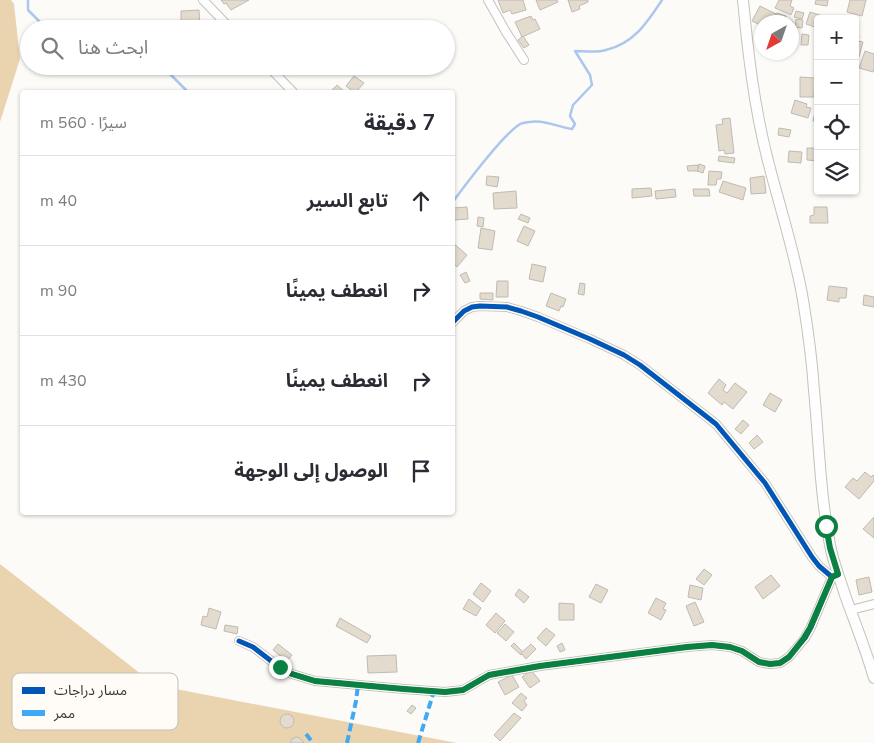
<!DOCTYPE html>
<html lang="ar">
<head>
<meta charset="utf-8">
<style>
	body { margin:0; font-family:"Nunito Sans","Noto Sans Arabic",sans-serif; background:#f7f7f7; color:#2b2b33; direction:rtl }
	.controls { position:absolute; right:15px; top:15px; display:grid; overflow:hidden; border-radius:5px; box-shadow:0 1px 4px #0004 }
	.controls button { width:45px; height:45px; display:grid; place-items:center; padding:0; border:0; border-bottom:1px solid #e1e1e2; background:#fff; color:#2b2b33; font:25px sans-serif }
	.compass { position:absolute; left:754px; top:15px; width:45px; height:45px; border-radius:50%; background:#fff; box-shadow:0 1px 4px #0004; rotate:220deg }
	.stop { position:absolute; width:15px; height:15px; margin:-11px; border:4px solid #0b8043; border-radius:50%; background:#fff }
	.stop.end { background:#0b8043; border-color:#fff; box-shadow:0 1px 5px #0008 }
	.list { margin:0; padding:0; list-style:none }
	h2 { display:flex; justify-content:space-between; align-items:center; height:65px; margin:0; padding:0 20px; font-size:21px }
	h2 small { font-size:16px; font-weight:400; color:#7c7c81 }
	.list li { display:grid; grid-template-columns:32px 1fr auto; gap:15px; align-items:center; box-sizing:border-box; height:90px; padding:0 20px; border-top:1px solid #e1e1e2 }
	.list b { display:block; font-size:19px; white-space:nowrap }
	.list em { font-size:16px; font-style:normal; color:#7c7c81 }
	.icon { flex:none; width:28px; height:28px; fill:none; stroke:currentColor; stroke-width:2; stroke-linecap:round; stroke-linejoin:round }
	.map { position:relative; flex:none; width:874px; height:743px; overflow:hidden; direction:ltr }
	.search { position:absolute; background:#fff; box-shadow:0 1px 4px #0004; left:20px; top:20px; width:435px; height:55px; display:flex; align-items:center; gap:12px; box-sizing:border-box; padding:0 18px; border-radius:28px; color:#7c7c81; font-size:19px }
	.panel { position:absolute; background:#fff; box-shadow:0 1px 4px #0004; left:20px; top:90px; width:435px; height:425px; border-radius:5px; direction:rtl }
	.map>svg:first-child { display:block }
	.forest { fill:#ead4b0 }
	.lines { fill:none; stroke-linecap:round; stroke-linejoin:round }
	.stream { stroke:#abc7ed; stroke-width:2.5 }
	.building { fill:#e3dbcd; stroke:#bebab4 }
	.minor-casing { stroke:#c5c1bb; stroke-width:10 }
	.secondary-casing { stroke:#c5c1bb; stroke-width:12 }
	.minor { stroke:#fffefe; stroke-width:8 }
	.secondary { stroke:#fffefe; stroke-width:10 }
	.quiet { stroke:#3fa9f5; stroke-width:4; stroke-dasharray:8 4; stroke-linecap:butt }
	.cycleway-casing { stroke:#fffbf6; stroke-width:8 }
	.cycleway { stroke:#0057b8; stroke-width:5 }
	.route { stroke:#0b8043; stroke-width:6 }
	.key { fill:#fffbf6; stroke:#c4c0b9; stroke-width:1 }
	.key-label { font-size:14px; fill:#3c352a }
</style>
</head>
<body>
<div class="map">
<svg width="874" height="743" viewBox="0 0 874 743">
	<rect width="100%" height="100%" fill="#fdfbf8"/>
	<!-- forest -->
	<g class="forest">
		<path d="M0,0H11L14,4L20,59L0,122Z"/>
		<path d="M0,564L155,685L457,743H0Z"/>
	</g>
	<g class="lines">
		<!-- stream -->
		<g class="stream">
			<path d="M28,0V10L47,29"/>
			<path d="M162,66L188,92"/>
			<path d="M452,203C463,188 509,126 523,123C543,118 553,126 572,129L575,124L570,116L573,105L592,85L590,75L575,51C584,51 596,53 606,50C634,43 647,23 662,0"/>
		</g>
	</g>
	<!-- building -->
	<g class="building">
		<path d="M221,0H249L231,10L226,3L224,4Z"/>
		<path d="M498,0H523L526,10L512,14L510,10L503,13Z"/>
		<path d="M536,0H557L558,2L540,10Z"/>
		<path d="M568,0H588V2L579,6L580,9L572,12Z"/>
		<path d="M779,0H792L790,6L794,8L791,15L775,8Z"/>
		<path d="M816,0H828L827,6L815,4Z"/>
		<path d="M850,0H866L862,16L847,12Z"/>
		<path d="M760,6L776,14L772,22H762V26L752,21Z"/>
		<path d="M199,10L200,29H178V23H181V11Z"/>
		<path d="M796,11L804,13L802,19L794,17Z"/>
		<path d="M810,12L826,17L825,19H818V28L806,24Z"/>
		<path d="M777,13L786,16V18L793,22L792,26V22H784L775,19Z"/>
		<path d="M531,16L533,20L535,19L540,29L522,37L515,22Z"/>
		<path d="M796,19L803,20L802,28L795,27Z"/>
		<path d="M802,34L809,35L808,45H801Z"/>
		<path d="M855,35L859,36L858,41L863,42L859,57L855,56Z"/>
		<path d="M523,36L529,45L524,48L518,40Z"/>
		<path d="M865,51L874,54V68L873,72L859,68Z"/>
		<path d="M283,66H296L290,73Z"/>
		<path d="M354,76L364,83L356,92H354L346,86Z"/>
		<path d="M800,77L815,78L814,97H800Z"/>
		<path d="M337,85L345,92H330Z"/>
		<path d="M795,100L807,104L806,107L811,108L808,118L791,113Z"/>
		<path d="M816,108H818V122L813,121Z"/>
		<path d="M730,118L734,153L725,154L724,150L719,151L716,125L723,124L722,119Z"/>
		<path d="M779,128L791,130L789,137L778,135Z"/>
		<path d="M807,148H818V161L807,160Z"/>
		<path d="M789,151L802,152L801,163L788,162Z"/>
		<path d="M719,156L735,158L734,163L718,161Z"/>
		<path d="M699,164L705,166L703,173L697,171Z"/>
		<path d="M698,165V171H688L687,166Z"/>
		<path d="M709,171L722,172L721,179H717L716,185H708Z"/>
		<path d="M487,176L499,177L497,187L486,185Z"/>
		<path d="M764,176L766,193L751,194L750,178Z"/>
		<path d="M723,181L746,188L743,200L719,192Z"/>
		<path d="M651,188L652,196L632,198V189Z"/>
		<path d="M675,189L676,197L656,199L655,191Z"/>
		<path d="M693,189H709L710,196H694Z"/>
		<path d="M516,191L517,208L494,209L493,193Z"/>
		<path d="M467,207L468,219L454,220L453,208Z"/>
		<path d="M814,207H827L828,223H810V216L814,215Z"/>
		<path d="M521,214L530,218L528,223L518,219Z"/>
		<path d="M478,217L484,218L483,227L477,226Z"/>
		<path d="M524,226L535,231L528,246L517,241Z"/>
		<path d="M481,228L495,231L492,250L478,248Z"/>
		<path d="M452,242L467,255L457,267L452,262Z"/>
		<path d="M532,264L546,267L543,282L529,279Z"/>
		<path d="M466,272L470,281L465,283L460,275Z"/>
		<path d="M497,281H508V297H496Z"/>
		<path d="M580,283L585,284L584,295L578,294Z"/>
		<path d="M829,286L847,288L846,298H839V302L827,300Z"/>
		<path d="M480,293H493V300L480,299Z"/>
		<path d="M551,293L566,299L563,307L561,306L559,311L546,306Z"/>
		<path d="M864,295L874,297V307L863,305Z"/>
		<path d="M719,379L726,385L723,390L727,393L735,383L747,392L733,409L724,402L722,405L708,393Z"/>
		<path d="M770,393L782,400L775,412L763,405Z"/>
		<path d="M743,420L749,425L741,434L735,429Z"/>
		<path d="M757,435L763,442L754,449L749,443Z"/>
		<path d="M865,472L871,477L873,475L874,476V481L859,499L845,487L853,478L857,481Z"/>
		<path d="M874,517V538L863,529Z"/>
		<path d="M704,569L712,575L704,585L696,579Z"/>
		<path d="M771,575L780,586L763,599L755,587Z"/>
		<path d="M869,577L872,592L859,595L856,580Z"/>
		<path d="M481,583L491,591L483,602L473,594Z"/>
		<path d="M596,584L608,590L601,603L589,597Z"/>
		<path d="M690,585L703,588L701,600L688,597Z"/>
		<path d="M519,589L529,597L524,603L515,595Z"/>
		<path d="M656,598L666,603L663,609L666,610L661,620L648,613Z"/>
		<path d="M469,599L481,608L476,616L463,609Z"/>
		<path d="M695,602L704,622L694,626L686,606Z"/>
		<path d="M559,603L574,604V620H559Z"/>
		<path d="M209,608L221,612L216,629L201,625L203,616L207,617Z"/>
		<path d="M496,613L505,621L495,633L486,625Z"/>
		<path d="M340,618L371,636L367,643L336,626Z"/>
		<path d="M505,624L514,632L506,641L497,633Z"/>
		<path d="M225,625L238,627L237,634L224,631Z"/>
		<path d="M546,628L555,635L546,646L537,638Z"/>
		<path d="M514,643L523,652L521,655L511,646Z"/>
		<path d="M562,643L565,650L560,652L557,646Z"/>
		<path d="M278,644L292,655L287,661L273,650Z"/>
		<path d="M531,644L536,649L526,659L521,653Z"/>
		<path d="M396,655L397,672L368,673L367,656Z"/>
		<path d="M531,670L540,681L530,688L522,677Z"/>
		<path d="M512,675L519,687L505,695L498,682Z"/>
		<path d="M521,693L527,698L524,701L527,705L522,711L512,703Z"/>
		<path d="M412,705L416,708L411,714L407,711Z"/>
		<path d="M514,713L521,718L500,741L494,735Z"/>
		<circle cx="287" cy="721" r="7"/>
		<path d="M296,737L300,738L304,743H290L292,739Z"/>
	</g>
	<g class="lines">
		<!-- minor casing -->
		<g class="minor-casing">
			<g id="minor">
				<path d="M203,0L231,29"/>
				<path d="M488,0L506,32L524,60"/>
				<path d="M268,66L293,92"/>
				<path d="M452,323L464,311L472,307L480,306L507,307L521,311L538,317L590,339L624,355L640,365L716,424L765,483L812,557L819,566L832,577L835,576"/>
				<path d="M851,610L874,604"/>
				<path d="M239,641L253,647L279,667L292,674L315,681L404,689L445,692L463,690L489,675L540,666L687,647L712,645L730,647L742,651L759,662L770,664L780,663L789,657L805,638L811,627L832,577"/>
			</g>
		</g>
		<!-- secondary casing -->
		<g class="secondary-casing">
			<path id="secondary" d="M743,0C748,53 754,105 767,157C779,205 795,252 803,300C808,330 812,360 814,390C819,442 820,494 830,545C833,562 840,579 845,595C855,623 866,650 874,678"/>
		</g>
		<!-- minor -->
		<use href="#minor" class="minor"/>
		<!-- secondary -->
		<use href="#secondary" class="secondary"/>
		<!-- quiet -->
		<g class="quiet">
			<path d="M306,734L313,743"/>
			<path d="M347,743L356,701L358,685"/>
			<path d="M418,743L434,691"/>
		</g>
		<!-- cycleway casing -->
		<g class="cycleway-casing">
			<g id="cycleway">
				<path d="M452,323L464,311L472,307L480,306L507,307L521,311L538,317L590,339L624,355L640,365L716,424L765,483L812,557L819,566L832,577L838,575"/>
				<path d="M239,641L253,647L279,667L292,674L315,681L404,689L445,692L463,690L489,675L540,666L687,647L712,645L730,647L742,651L759,662L770,664L780,663L789,657L805,638L811,627L832,577"/>
			</g>
		</g>
		<!-- cycleway -->
		<use href="#cycleway" class="cycleway"/>
	</g>
	<g class="lines">
		<!-- route -->
		<path class="route" d="M280,667L292,674L315,681L404,689L445,692L463,690L489,675L540,666L687,647L712,645L730,647L742,651L759,662L770,664L780,663L789,657L804,638L810,628L832,577L838,574L830,548L826,526"/>
	</g>
	<!-- legend -->
	<rect x="12" y="673" width="166" height="57" rx="8" class="key"/>
	<rect x="22" y="687" width="23" height="7" fill="#0057b8"/>
	<rect x="22" y="710" width="23" height="6" fill="#3fa9f5"/>
	<g class="key-label">
		<text x="54" y="695">مسار دراجات</text>
		<text x="54" y="718">ممر</text>
	</g>
</svg>
<div class="controls">
<button>+</button>
<button>−</button>
<button><svg class="icon" aria-label="locate" viewBox="0 0 24 24"><circle cx="12" cy="12" r="6"/><path d="M12 2v4M12 18v4M2 12h4M18 12h4"/></svg></button>
<button><svg class="icon" aria-label="layers" viewBox="0 0 24 24"><path d="M12 4l9 5-9 5-9-5zM3 14l9 5 9-5"/></svg></button>
</div>
<svg class="compass" viewBox="-18 -18 36 36"><path d="M0-13l5 13h-10z" fill="#e53935"/><path d="M0 13l5-13h-10z" fill="#7c7c81"/></svg>
<div class="stop" style="left:826px;top:526px"></div>
<div class="stop end" style="left:280px;top:667px"></div>
<div class="search"><svg class="icon" aria-label="search" viewBox="0 0 24 24"><circle cx="10" cy="10" r="6"/><path d="M15 15l6 6"/></svg>ابحث هنا</div>
<section class="panel">
<h2>7 دقيقة<small>سيرًا · 560 m</small></h2>
<ul class="list">
<li><svg class="icon" aria-label="ahead" viewBox="0 0 24 24"><path d="M12 20V5M6 11l6-6 6 6"/></svg><div><b>تابع السير</b></div><em>40 m</em></li>
<li><svg class="icon" aria-label="right" viewBox="0 0 24 24"><path d="M7 20v-9h11M14 6l5 5-5 5"/></svg><div><b>انعطف يمينًا</b></div><em>90 m</em></li>
<li><svg class="icon" aria-label="right" viewBox="0 0 24 24"><path d="M7 20v-9h11M14 6l5 5-5 5"/></svg><div><b>انعطف يمينًا</b></div><em>430 m</em></li>
<li><svg class="icon" aria-label="arrive" viewBox="0 0 24 24"><path d="M6 21V4h12l-3 4 3 4H6"/></svg><div><b>الوصول إلى الوجهة</b></div></li>
</ul>
</section>
</div>
</body>
</html>
